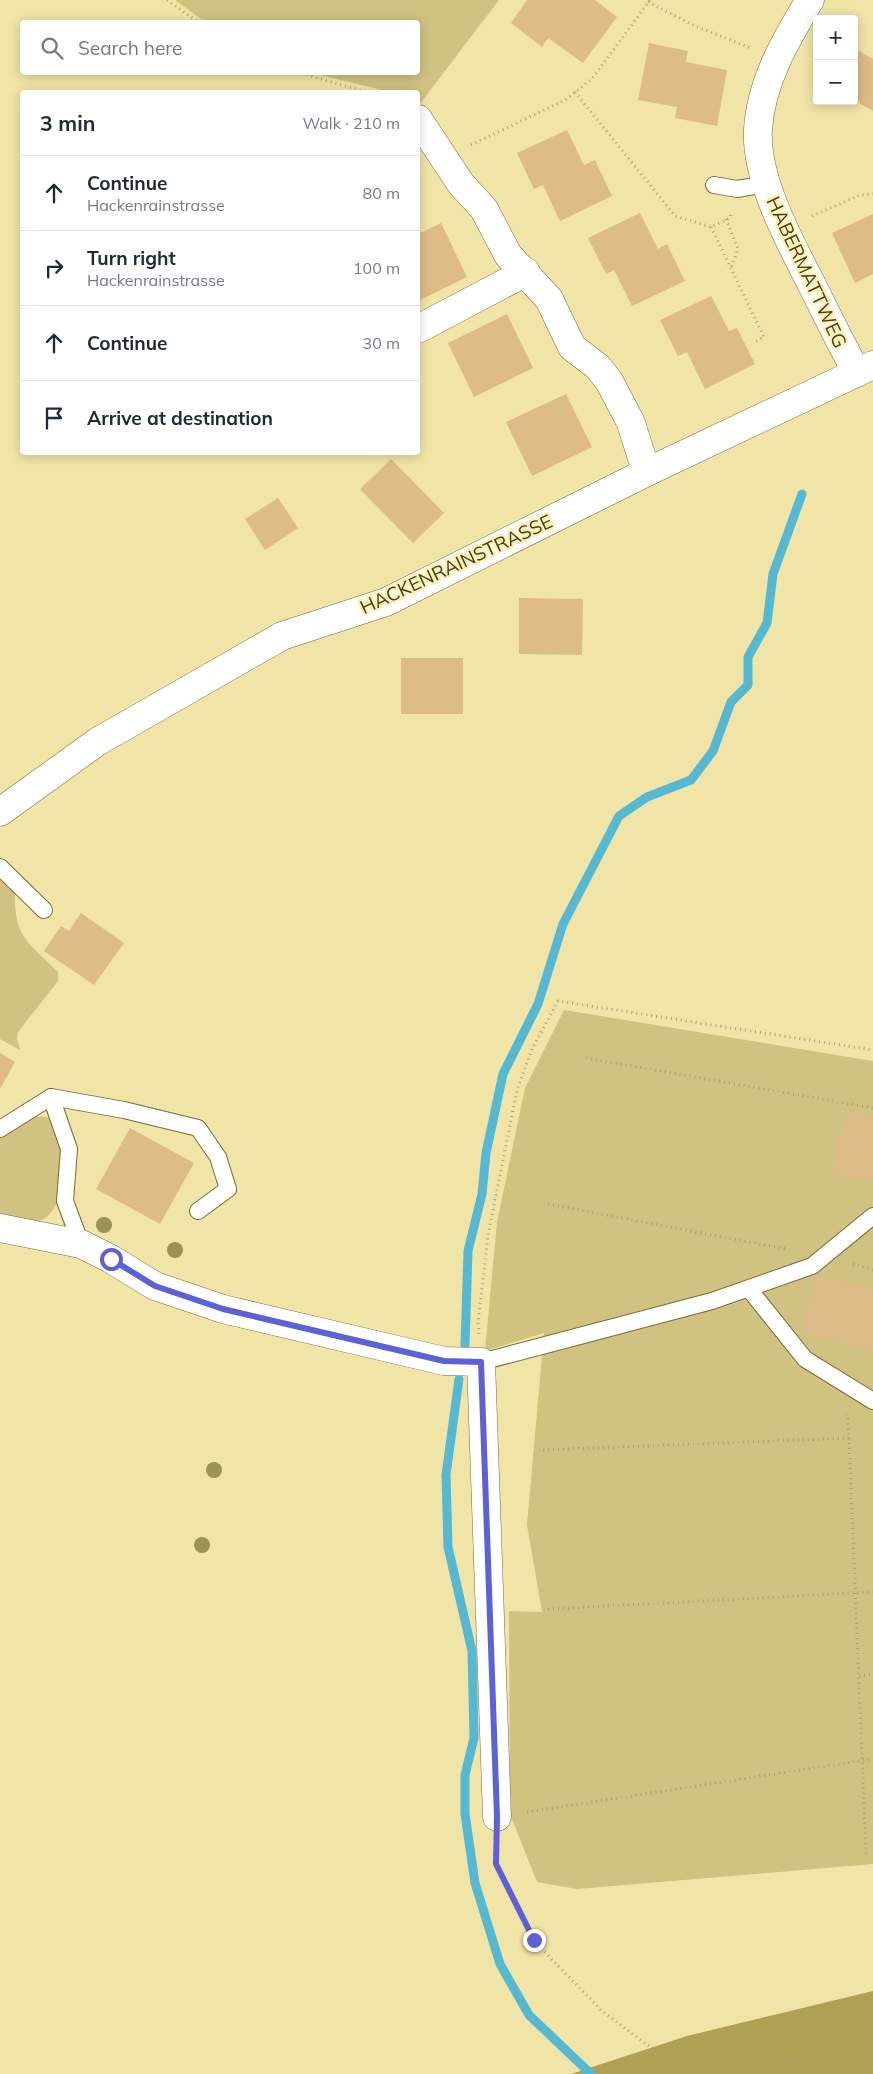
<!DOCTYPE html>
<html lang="en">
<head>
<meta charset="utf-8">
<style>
	body { margin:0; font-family:Mulish,sans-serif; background:#f2f2f3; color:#1f2937 }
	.controls { position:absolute; right:15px; top:15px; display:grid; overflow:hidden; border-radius:5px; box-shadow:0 2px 12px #0003 }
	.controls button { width:45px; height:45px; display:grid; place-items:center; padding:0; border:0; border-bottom:1px solid #e0e1e3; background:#fff; color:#1f2937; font:25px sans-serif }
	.stop { position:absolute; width:15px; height:15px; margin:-11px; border:4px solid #5e60d8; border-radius:50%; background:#fff }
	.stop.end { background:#5e60d8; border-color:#fff; box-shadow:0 1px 5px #0008 }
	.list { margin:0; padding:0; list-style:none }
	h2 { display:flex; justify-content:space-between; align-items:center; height:65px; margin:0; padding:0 20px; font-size:21px }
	h2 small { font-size:16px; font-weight:400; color:#747a83 }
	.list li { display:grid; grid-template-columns:32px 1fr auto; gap:15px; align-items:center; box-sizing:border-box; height:75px; padding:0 20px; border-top:1px solid #e0e1e3 }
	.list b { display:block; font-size:19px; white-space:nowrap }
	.list p { margin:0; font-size:16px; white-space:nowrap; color:#747a83 }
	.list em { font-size:16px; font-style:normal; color:#747a83 }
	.icon { flex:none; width:28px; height:28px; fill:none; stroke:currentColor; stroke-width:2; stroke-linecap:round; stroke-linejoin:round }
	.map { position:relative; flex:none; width:873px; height:2074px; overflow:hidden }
	.search { position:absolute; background:#fff; box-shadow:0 2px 12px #0003; left:20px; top:20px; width:400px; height:55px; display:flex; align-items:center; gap:12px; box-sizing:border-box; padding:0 18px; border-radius:5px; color:#747a83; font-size:19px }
	.panel { position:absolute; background:#fff; box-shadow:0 2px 12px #0003; left:20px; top:90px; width:400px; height:365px; border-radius:5px }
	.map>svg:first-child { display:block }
	.green { fill:#d0c281 }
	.forest { fill:#b0a053 }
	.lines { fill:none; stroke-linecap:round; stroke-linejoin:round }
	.stream { stroke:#55b9d3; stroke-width:9 }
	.building { fill:#debc87 }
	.lane-casing { stroke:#786c32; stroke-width:18 }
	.street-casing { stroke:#786c32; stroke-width:29 }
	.path { stroke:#aba172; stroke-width:3; stroke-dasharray:1 4; stroke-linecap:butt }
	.lane { stroke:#fff; stroke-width:16 }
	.street { stroke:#fff; stroke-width:28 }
	.tree { fill:#9d9255 }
	.route { stroke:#5e60d8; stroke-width:6 }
	.labels { text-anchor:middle; stroke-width:5; stroke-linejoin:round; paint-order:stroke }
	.street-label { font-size:19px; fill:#423d24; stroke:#fef1b4 }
</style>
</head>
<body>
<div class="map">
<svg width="873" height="2074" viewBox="0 0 873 2074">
	<rect width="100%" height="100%" fill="#f1e4a7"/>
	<!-- green -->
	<g class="green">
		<path d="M175,0H499L419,105L418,92H390L312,73L418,72V22H205Z"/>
		<path d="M0,872L15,882C13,935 22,937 58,972V981L18,1032L17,1038L20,1050L0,1039Z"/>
		<path d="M564,1010L873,1061V1864L577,1889L537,1882L510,1814L509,1611L542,1612L527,1525L544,1333L485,1351L497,1222L525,1088Z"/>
		<path d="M31,1116L59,1118L63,1126C62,1153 71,1215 35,1222C24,1223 11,1222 0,1223V1133Z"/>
	</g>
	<!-- forest -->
	<path class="forest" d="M873,1991V2074H571L687,2036Z"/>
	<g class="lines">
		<!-- stream -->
		<g class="stream">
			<path d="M465,1345L468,1251L482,1194L486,1153L503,1074L538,1004L563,924L619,816L647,797L691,780L713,751L731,702L748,685V657L767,623L773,574L802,494"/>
			<path d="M459,1379L446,1475L448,1547L472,1651L474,1738L465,1775V1814L475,1883L500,1964L529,2015L591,2074"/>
		</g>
	</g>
	<!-- building -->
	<g class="building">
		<path d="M527,0H595L617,17L583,63L548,38L542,47L511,23Z"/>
		<path d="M649,43L688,51L686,62L727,70L717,126L675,118L677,107L638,100Z"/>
		<path d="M854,48L873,59V111L854,100Z"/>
		<path d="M567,130L584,165L595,160L612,196L560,221L543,185L534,189L517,153Z"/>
		<path d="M640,213L658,249L667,244L685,281L632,306L614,270L606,274L588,238Z"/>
		<path d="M873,214V274L855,283L832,233Z"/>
		<path d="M441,223L467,277L418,301V234Z"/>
		<path d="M711,296L729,331L737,328L755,364L705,389L687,352L678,356L660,320Z"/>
		<path d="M507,314L533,368L474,397L448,343Z"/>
		<path d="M566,394L592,447L532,476L506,422Z"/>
		<path d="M391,459L444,513L413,543L360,489Z"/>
		<path d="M278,498L298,528L265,550L245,519Z"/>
		<path d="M519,598L583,599L582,655L519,654Z"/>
		<rect x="401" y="658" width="62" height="56"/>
		<path d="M81,913L124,943L94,985L44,951L61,926L69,931Z"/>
		<path d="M0,1053L15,1062L0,1089Z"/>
		<path d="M847,1109L873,1116V1183L831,1173Z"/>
		<path d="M130,1128L194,1163L160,1224L96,1189Z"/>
		<path d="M817,1274L873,1290V1352L802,1332Z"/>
	</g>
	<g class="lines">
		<!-- lane casing -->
		<g class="lane-casing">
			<g id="lane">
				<path d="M714,185L737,189L767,184"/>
				<path d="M0,867L44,910"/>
				<path d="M51,1097L69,1149L65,1201L81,1244"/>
				<path d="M0,1129L51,1097L124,1110L198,1128L218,1157L228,1189L198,1211"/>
				<path d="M749,1289L805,1359L873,1401"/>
				<path d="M481,1362L712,1301L812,1266L873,1216"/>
			</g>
		</g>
		<!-- street casing -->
		<g class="street-casing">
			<g id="street">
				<path d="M810,0C786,39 761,82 758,129C755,179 790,242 812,285C827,315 841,344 857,373"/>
				<path d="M418,119L461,184L484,209L508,255L549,299L572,347L598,367L609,381L631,423L642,458L649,471"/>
				<path d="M418,329L526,272"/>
				<path d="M0,812L97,742L282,636L386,602L649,471L873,365"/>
				<path d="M0,1228L81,1244L111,1259L155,1286L223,1309L444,1361L481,1362L497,1817"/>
			</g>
		</g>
		<!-- path -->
		<g class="path">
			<path d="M167,0L198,22"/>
			<path d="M648,2L695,26L751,48"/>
			<path d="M297,72L366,92"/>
			<path d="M575,92L675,216L711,227L730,218L731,211"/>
			<path d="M471,145L565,100L592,79L650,0"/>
			<path d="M812,216L860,195L873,194"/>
			<path d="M726,219L738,249L731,268"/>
			<path d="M711,227L764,337L754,342"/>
			<path d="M586,1058L873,1108"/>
			<path d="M548,1204L786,1249"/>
			<path d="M853,1264L873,1270"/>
			<path d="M479,1334L478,1322L488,1235L517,1090L532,1049L558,1001L873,1050"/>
			<path d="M849,1438L866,1854"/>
			<path d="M543,1450L849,1438L847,1414"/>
			<path d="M548,1609L873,1592"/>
			<path d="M859,1676L873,1675"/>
			<path d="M527,1812L873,1759"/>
			<path d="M496,1845V1864L533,1940L601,2010L686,2074"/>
			<path d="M705,2074L833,2056L873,2068"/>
		</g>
		<!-- lane -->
		<use href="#lane" class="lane"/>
		<!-- street -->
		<use href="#street" class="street"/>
	</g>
	<!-- trees -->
	<g class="tree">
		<circle cx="104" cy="1225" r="8"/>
		<circle cx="175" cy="1250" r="8"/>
		<circle cx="214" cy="1470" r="8"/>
		<circle cx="202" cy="1545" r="8"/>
	</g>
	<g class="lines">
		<!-- route -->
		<path class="route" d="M111,1259L155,1286L223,1309L444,1361L481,1362L497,1817L496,1864L534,1940"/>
	</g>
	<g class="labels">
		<!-- street labels -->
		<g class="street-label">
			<text transform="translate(807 272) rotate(65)" y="7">HABERMATTWEG</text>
			<text transform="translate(456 564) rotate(-25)" y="7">HACKENRAINSTRASSE</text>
		</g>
	</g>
</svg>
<div class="controls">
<button>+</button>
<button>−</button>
</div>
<div class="stop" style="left:111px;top:1259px"></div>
<div class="stop end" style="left:534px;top:1940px"></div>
<div class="search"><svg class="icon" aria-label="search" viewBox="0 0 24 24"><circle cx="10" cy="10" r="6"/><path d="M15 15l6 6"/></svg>Search here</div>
<section class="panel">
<h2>3 min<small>Walk · 210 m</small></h2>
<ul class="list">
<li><svg class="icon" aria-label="ahead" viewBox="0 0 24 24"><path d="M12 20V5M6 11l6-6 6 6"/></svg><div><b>Continue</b><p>Hackenrainstrasse</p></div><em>80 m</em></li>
<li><svg class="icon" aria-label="right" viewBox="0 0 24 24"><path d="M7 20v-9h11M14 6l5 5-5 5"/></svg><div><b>Turn right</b><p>Hackenrainstrasse</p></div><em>100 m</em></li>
<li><svg class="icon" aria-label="ahead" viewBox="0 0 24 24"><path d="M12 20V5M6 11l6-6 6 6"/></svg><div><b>Continue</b></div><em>30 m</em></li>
<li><svg class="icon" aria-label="arrive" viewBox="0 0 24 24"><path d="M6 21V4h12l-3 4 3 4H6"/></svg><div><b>Arrive at destination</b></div></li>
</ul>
</section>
</div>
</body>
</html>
